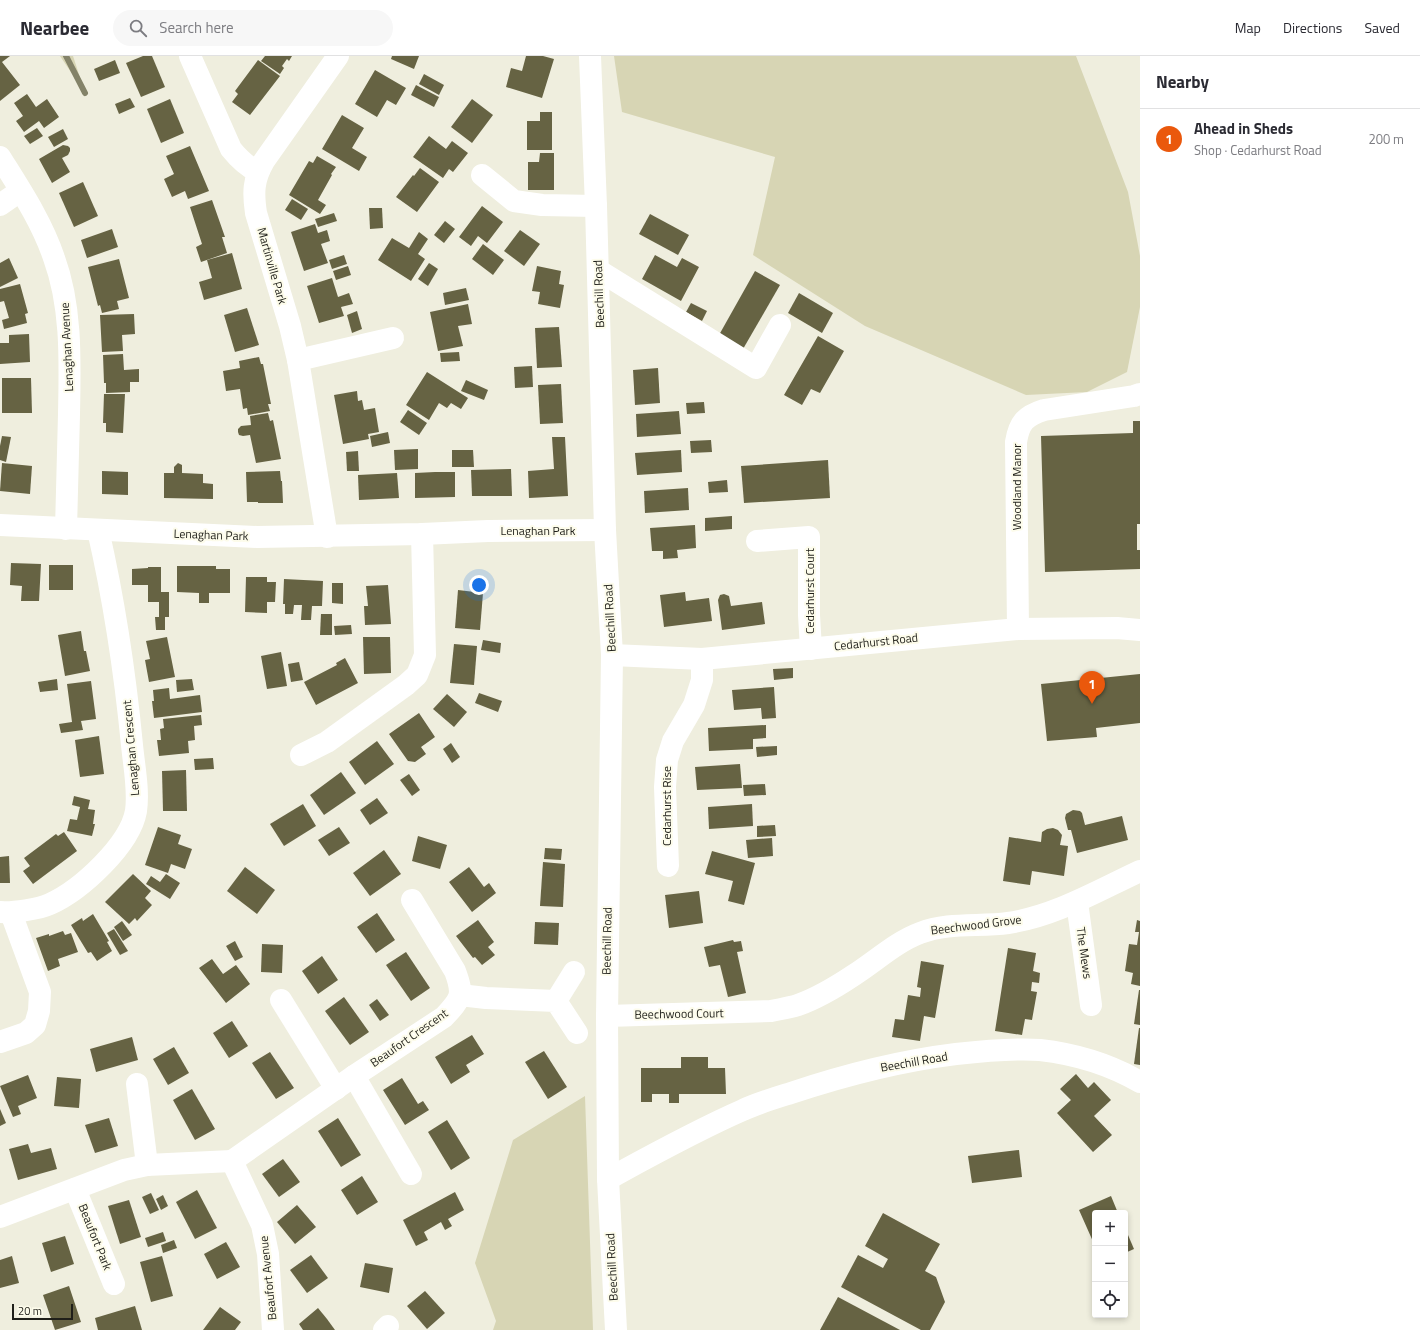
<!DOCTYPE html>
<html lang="en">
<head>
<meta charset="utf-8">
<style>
	body { margin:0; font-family:"Titillium Web",sans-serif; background:#f7f7f7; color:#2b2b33 }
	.controls { position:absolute; right:12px; bottom:12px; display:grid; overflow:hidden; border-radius:4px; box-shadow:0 2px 6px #0003 }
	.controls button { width:36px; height:36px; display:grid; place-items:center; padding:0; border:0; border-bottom:1px solid #e1e1e2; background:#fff; color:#2b2b33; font:20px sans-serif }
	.scale { position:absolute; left:12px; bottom:10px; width:61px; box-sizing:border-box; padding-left:4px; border:2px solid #1f1f19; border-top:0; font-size:11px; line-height:14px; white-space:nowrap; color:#1f1f19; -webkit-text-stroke:3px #fdfceb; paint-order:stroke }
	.you { position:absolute; left:479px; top:529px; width:14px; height:14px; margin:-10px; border:3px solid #fff; border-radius:50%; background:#1a73e8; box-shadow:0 0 0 6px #1a73e833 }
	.badge { display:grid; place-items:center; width:26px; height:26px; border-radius:50%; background:#ea580c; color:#fff; font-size:13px; font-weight:700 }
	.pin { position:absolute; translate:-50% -33px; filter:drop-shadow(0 1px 2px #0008) }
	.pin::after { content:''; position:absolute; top:21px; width:14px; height:12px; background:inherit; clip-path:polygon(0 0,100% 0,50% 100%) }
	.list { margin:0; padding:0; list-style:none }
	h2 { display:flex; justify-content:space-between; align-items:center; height:52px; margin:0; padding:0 16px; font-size:17px }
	h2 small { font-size:13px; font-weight:400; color:#7c7c81 }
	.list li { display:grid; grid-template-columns:26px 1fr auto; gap:12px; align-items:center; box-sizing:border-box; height:60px; padding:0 16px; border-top:1px solid #e1e1e2 }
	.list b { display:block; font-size:15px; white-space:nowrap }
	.list p { margin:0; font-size:13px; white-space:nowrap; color:#7c7c81 }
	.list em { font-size:13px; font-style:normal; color:#7c7c81 }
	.icon { flex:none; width:22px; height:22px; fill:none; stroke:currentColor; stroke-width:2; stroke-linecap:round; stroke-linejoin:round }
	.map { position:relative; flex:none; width:1140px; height:1274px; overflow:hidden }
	header { display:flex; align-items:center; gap:24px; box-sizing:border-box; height:56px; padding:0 20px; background:#fff; border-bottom:1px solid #e1e1e2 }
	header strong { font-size:19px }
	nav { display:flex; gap:22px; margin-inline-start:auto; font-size:14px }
	.search { width:280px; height:36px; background:#f7f7f7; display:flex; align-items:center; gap:10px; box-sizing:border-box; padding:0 14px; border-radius:22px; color:#7c7c81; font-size:15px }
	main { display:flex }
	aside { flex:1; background:#fff }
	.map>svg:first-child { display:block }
	.green { fill:#d7d5b4 }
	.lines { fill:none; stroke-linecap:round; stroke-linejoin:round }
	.stream { stroke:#848369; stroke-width:6 }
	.building { fill:#666343 }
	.street { stroke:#fff; stroke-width:22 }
	.secondary { stroke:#fff; stroke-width:22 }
	.labels { text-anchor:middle; stroke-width:4; stroke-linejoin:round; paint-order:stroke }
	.street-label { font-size:12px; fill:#1f1f19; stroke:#fdfceb }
</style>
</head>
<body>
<header>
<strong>Nearbee</strong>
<div class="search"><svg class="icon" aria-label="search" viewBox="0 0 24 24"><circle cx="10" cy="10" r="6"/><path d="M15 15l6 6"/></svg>Search here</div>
<nav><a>Map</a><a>Directions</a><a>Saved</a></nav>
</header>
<main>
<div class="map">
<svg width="1140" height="1274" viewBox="0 0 1140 1274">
	<rect width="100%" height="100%" fill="#efeede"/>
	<!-- green -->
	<g class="green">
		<path d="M60,0H73L85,37Z"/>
		<path d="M614,0H1076L1128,136L1140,200V251L1127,316L1087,336L1026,339L865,270L753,199L775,101L622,56Z"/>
		<path d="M585,1040L593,1274H493L496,1265L475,1207L513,1084Z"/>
	</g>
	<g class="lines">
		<!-- stream -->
		<path class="stream" d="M66,0L85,37"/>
	</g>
	<!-- building -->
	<g class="building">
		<path d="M0,0H10L2,6L20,29L0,45Z"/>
		<path d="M143,0H152L165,31L141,41L126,7Z"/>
		<path d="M265,0H292L289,5L287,3L282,10L284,12L280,18L261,5Z"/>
		<path d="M392,0H419L414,13L391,3Z"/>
		<path d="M526,0H543L554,3L542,42L506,31L511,12L522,15Z"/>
		<path d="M115,4L120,17L99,25L94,13Z"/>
		<path d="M258,4L280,20L250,59L232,46L238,38L235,35Z"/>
		<path d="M375,14L406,32L396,49L387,44L377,61L355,48Z"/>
		<path d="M424,18L444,29L439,39L419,28Z"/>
		<path d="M416,29L439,41L434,51L411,39Z"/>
		<path d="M27,38L36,51L47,43L59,61L44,72L39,65L24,76L16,65L23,60L14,47Z"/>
		<path d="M130,42L135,51L119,58L115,48Z"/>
		<path d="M170,43L184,77L161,87L147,53Z"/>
		<path d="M472,43L493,59L472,87L451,71Z"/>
		<path d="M540,56H552V94H527V65H540Z"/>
		<path d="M342,59L364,72L352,92L367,101L359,115L322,93Z"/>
		<path d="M37,72L43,80L30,88L24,80Z"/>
		<path d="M63,73L68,83L54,91L48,81Z"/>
		<path d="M429,80L446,93L452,85L468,97L453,116L449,113L443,122L413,101Z"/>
		<path d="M63,89L68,90L70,92V95L68,99L62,102L70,116L52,127L39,103Z"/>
		<path d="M190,90L209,135L188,143L185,135L172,141L164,123L174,118L166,100Z"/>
		<path d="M540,97H554V134H528V106H539Z"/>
		<path d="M317,100L336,111L331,118L332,119L318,144L326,149L320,158L289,139L309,105L313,107Z"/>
		<path d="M420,112L439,126L417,156L396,141L413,119L414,120Z"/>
		<path d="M83,126L98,160L74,171L59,137Z"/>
		<path d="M292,143L308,153L301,164L285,154Z"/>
		<path d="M212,144L225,181H222L227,197L201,206L196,191L202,188L190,151Z"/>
		<path d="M482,150L503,166L487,187L478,180L471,190L459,181Z"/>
		<path d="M369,152H382L383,172L370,173Z"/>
		<path d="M334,157L337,165L318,171L315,163Z"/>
		<path d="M650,158L689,179L678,199L639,178Z"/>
		<path d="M445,165L455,173L444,187L434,179Z"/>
		<path d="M315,168L318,177L327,174L330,185L321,188L328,207L304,215L291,176Z"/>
		<path d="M112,173L118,191L87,202L81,184Z"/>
		<path d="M520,174L540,188L524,210L504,195Z"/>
		<path d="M419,176L428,183L418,198L425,203L411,225L378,204L392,182L409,192Z"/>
		<path d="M483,188L504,204L493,219L472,203Z"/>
		<path d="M232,197L242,233L204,244L199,226L212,222L207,204Z"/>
		<path d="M344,199L347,208L332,213L329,204Z"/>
		<path d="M655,199L677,211L682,202L699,211L681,245L642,223Z"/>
		<path d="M9,202L18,222L0,231V207Z"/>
		<path d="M119,203L129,242L117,245L119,253L102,257L100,249L98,250L88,211Z"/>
		<path d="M429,207L438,213L428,230L418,223Z"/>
		<path d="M348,210L351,219L336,224L333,215Z"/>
		<path d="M537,210L561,215L559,228L564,229L560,252L538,248L540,236L532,235Z"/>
		<path d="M755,215L780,229L743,293L719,279Z"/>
		<path d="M332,222L338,241L349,237L353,248L341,251L344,260L319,267L307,230Z"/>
		<path d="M20,228L28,257L25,258L27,267L4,273L2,264L9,262L4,245L0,246V233Z"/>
		<path d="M466,232L469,244L445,249L443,237Z"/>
		<path d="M799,237L833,257L822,277L788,257Z"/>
		<path d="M691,247L707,255L702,265L686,256Z"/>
		<path d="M468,248L472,268L458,270L463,290L438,295L430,256Z"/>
		<path d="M247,252L259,289L235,296L224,259Z"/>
		<path d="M357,255L362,273L352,277L347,259Z"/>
		<path d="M134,258L135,278L122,279L123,295L102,296L100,259Z"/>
		<path d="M559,271L562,311L537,312L535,272Z"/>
		<path d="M29,278L30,306L0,308V287H9V279Z"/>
		<path d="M818,280L844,295L820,337L811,333L802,349L784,339Z"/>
		<path d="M459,296L460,305L441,306L440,297Z"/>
		<path d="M123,298L124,314L139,313V326H130V336L106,337V327H104L103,299Z"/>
		<path d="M259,301L261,308H263L271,348H268L270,355L248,359L247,352L243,353L240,333L226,335L223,315L240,312L239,305Z"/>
		<path d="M532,310L533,331L515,332L514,311Z"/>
		<path d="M658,312L660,347L635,349L633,314Z"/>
		<path d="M427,316L468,342L461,353L451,347L447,352L439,347L429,364L406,349Z"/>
		<path d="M2,322H31L32,357H2Z"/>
		<path d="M466,324L488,334L484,344L461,335Z"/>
		<path d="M561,328L563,367L540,368L538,329Z"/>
		<path d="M357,335L358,345L362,344L364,354L375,352L379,376L368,378L369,383L343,388L334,339Z"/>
		<path d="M104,338H125L123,377L106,376V367H103Z"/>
		<path d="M704,346L705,357L687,358L686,347Z"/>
		<path d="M408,354L427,367L419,379L400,366Z"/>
		<path d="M679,355L681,378L637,381L636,358Z"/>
		<path d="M268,357L270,365L273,364L281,403L256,407L250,379L243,380L239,379L238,376V373L241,370L251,369L250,360Z"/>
		<path d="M1133,365H1140V468H1137V494H1140V513L1045,516L1041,380L1133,377Z"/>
		<path d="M388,376L390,387L372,391L370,380Z"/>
		<path d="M2,380L11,381L6,406L0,404V390Z"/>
		<path d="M552,381H565L568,440L529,442L528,415L554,413Z"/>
		<path d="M711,384L712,396L691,397L690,385Z"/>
		<path d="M418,393V413L395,414L394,394Z"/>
		<path d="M452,394H473L474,411H452Z"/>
		<path d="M681,394L682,416L637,419L635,397Z"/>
		<path d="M358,395L359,415H347L346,396Z"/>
		<path d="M828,404L830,442L744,447L741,410Z"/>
		<path d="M2,407L32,410L30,438L0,435Z"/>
		<path d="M178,407L182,409V417L203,418V427L213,428V443L164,442V417H174V411Z"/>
		<path d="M511,413L512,440H472L471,414Z"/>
		<path d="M102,415L128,416V439L102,438Z"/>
		<path d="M280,415L281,425H282L283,447H258V446H247L246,416Z"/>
		<path d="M435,416H455V441L415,442V417Z"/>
		<path d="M397,417L399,442L359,444L358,419Z"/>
		<path d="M727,424L728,436L709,437L708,426Z"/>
		<path d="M688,432L689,454L645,457L644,435Z"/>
		<path d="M732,460V473L705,475V462Z"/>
		<path d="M695,469L696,492L677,494L678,502L663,503V495H652L650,472Z"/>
		<path d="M11,507L41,508L39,545H21L22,530L10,529Z"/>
		<rect x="49" y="509" width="24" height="25"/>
		<path d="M177,510H216V513H230V537H209V547H199V537L177,536Z"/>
		<path d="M148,511H161V536H169V561H165V574H156L155,561H159V546H148V529H132V513L148,512Z"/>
		<path d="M246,521H267V526H276L275,546H267V557L245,556Z"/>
		<path d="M284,523L323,525L322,550H312L311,564H301L302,549H294L293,558H285V548H283Z"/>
		<path d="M332,527H343V548L332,547Z"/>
		<path d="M388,529L391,568L365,569L364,550H368L366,530Z"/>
		<path d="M458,534L483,537L480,574L455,572Z"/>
		<path d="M685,536L686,545L709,542L712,565L664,571L660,539Z"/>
		<path d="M724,538L729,540L731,550L762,546L765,568L722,574L718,544L720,539Z"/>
		<path d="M321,558H332V579H320Z"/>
		<path d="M351,569L352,578L335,579L334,570Z"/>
		<path d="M81,575L84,595H86L90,615L65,620L58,579Z"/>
		<path d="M167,581L175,621L149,626L145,604L150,603L146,585Z"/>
		<path d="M363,581H390L391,617L364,618Z"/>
		<path d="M483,584L501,587L500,597L481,594Z"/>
		<path d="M454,588L477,590L474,629L450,627Z"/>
		<path d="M281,596L287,630L267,633L261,600Z"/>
		<path d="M345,602L358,627L316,649L304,626L337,609L336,607Z"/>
		<path d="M299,606L303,624L291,626L288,608Z"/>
		<path d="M793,612V622L774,624L773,613Z"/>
		<path d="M1140,618V667L1096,672L1097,681L1047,685L1041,628Z"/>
		<path d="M57,623L58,634L40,636L38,626Z"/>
		<path d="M192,623L194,634L177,636L176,624Z"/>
		<path d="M91,625L96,663L81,665L83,674L61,677L59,668L72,666L67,628Z"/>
		<path d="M774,631L776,662L762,663L761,652L734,654L732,634Z"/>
		<path d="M169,632L170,643L200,639L202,656L154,662L152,645H154L153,634Z"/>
		<path d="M479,637L502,645L498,656L475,647Z"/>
		<path d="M447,638L467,656L454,671L433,653Z"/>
		<path d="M419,657L435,681L421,691L426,698L415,706L408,705L389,678Z"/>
		<path d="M201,659L202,669L194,670L195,684L188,685L189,697L159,700L157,684H161L160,673L164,672L163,663Z"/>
		<path d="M766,669V682L753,683V693L709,695L708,672Z"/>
		<path d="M99,680L104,718L80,721L75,684Z"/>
		<path d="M377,685L394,708L365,729L349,706Z"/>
		<path d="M451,687L460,701L452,707L443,693Z"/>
		<path d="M777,690V699L757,701L756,691Z"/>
		<path d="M213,702L214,713L195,714L194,703Z"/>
		<path d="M740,708L742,732L697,734L695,711Z"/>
		<path d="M186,714L187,755H163L162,715Z"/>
		<path d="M341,716L356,737L324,759L310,739Z"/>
		<path d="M409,718L420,734L412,740L400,724Z"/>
		<path d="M765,728L766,739L744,740L743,729Z"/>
		<path d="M74,740L90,744L88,753L95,754L93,768H95L92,780L67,775L70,763L77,764L80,751L72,749Z"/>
		<path d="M377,742L388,757L370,769L360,754Z"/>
		<path d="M303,748L316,770L284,790L270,768Z"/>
		<path d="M752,748L753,770L709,773L708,751Z"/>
		<path d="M1073,754L1080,755L1082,757L1085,769L1122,760L1128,784L1077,797L1071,774H1068L1065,762L1066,758Z"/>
		<path d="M775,769L776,780L757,781V770Z"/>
		<path d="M158,771L181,779L178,788L192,793L185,813L171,808L168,817L145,809Z"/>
		<path d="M339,771L350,787L329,800L318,784Z"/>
		<path d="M1053,772L1058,774L1062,779L1060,789L1068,790L1064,820L1032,815L1030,829L1003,825L1009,781L1041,786L1042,776L1047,773Z"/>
		<path d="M64,776L77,795L33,828L23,815L30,810L24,802L56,778L58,780Z"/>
		<path d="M418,780L447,789L440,813L412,805Z"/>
		<path d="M772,782L773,800L748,802L746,784Z"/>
		<path d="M545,792L562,793L561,804L544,803Z"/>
		<path d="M384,794L401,818L370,840L353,817Z"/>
		<path d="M712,795L755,807L744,849L728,845L733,825L705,818Z"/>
		<path d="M9,800L10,827H0V801Z"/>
		<path d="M543,806L565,808L563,851L540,850Z"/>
		<path d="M245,811L275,834L257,858L227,835Z"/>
		<path d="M469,811L484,831L489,827L496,837L472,856L449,826Z"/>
		<path d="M133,818L151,835L145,842L152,849L137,865L135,862L129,868L105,846Z"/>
		<path d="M166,818L180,827L170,843L146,828L151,820L160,826Z"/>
		<path d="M699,835L703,867L669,872L665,839Z"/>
		<path d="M377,857L395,884L376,897L357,871Z"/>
		<path d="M93,858L109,885L107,886L112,895L97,905L91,896L88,897L71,869L82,862L83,865Z"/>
		<path d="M478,864L494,886L488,891L495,899L482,909L475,901L473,902L456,880Z"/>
		<path d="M1137,864L1140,865V930L1131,928L1133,917L1125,915L1129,888L1137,889L1139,876H1135Z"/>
		<path d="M122,865L132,879L123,885L114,871Z"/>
		<path d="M535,866L559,867L558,889L534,888Z"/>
		<path d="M114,873L128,895L120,899L107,877Z"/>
		<path d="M63,875L65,879L71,877L78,896L58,903L60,910L48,915L36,882L49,878V880Z"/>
		<path d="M733,884L734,886L741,885L743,895L737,896L746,937L728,941L720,909L709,911L704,891Z"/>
		<path d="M235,885L243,901L235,905L226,890Z"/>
		<path d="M262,888L283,889L282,917L261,916Z"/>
		<path d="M1008,892L1036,897L1033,915L1040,917L1039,927L1032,926L1031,935L1037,936L1032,964L1025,963L1022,979L995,975Z"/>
		<path d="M406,896L430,932L411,945L386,909Z"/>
		<path d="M322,900L338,924L318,938L302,915Z"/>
		<path d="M212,903L223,918L236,909L250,928L226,947L199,912Z"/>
		<path d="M921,905L944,909L935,962L924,960L920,985L892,981L895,963L904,964L908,939L920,941L921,932L917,931Z"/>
		<path d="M1139,934H1140V969L1134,968Z"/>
		<path d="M344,941L369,976L350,989L325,955Z"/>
		<path d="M377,943L389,959L380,965L369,949Z"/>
		<path d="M232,965L248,990L229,1002L213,977Z"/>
		<path d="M1139,972H1140V1009L1134,1008Z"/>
		<path d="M472,979L484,998L466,1009L470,1016L451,1028L435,1001Z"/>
		<path d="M132,981L138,1004L96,1016L90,993Z"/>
		<path d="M174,991L189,1017L168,1029L153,1003Z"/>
		<path d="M544,995L567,1031L548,1043L525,1006Z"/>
		<path d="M270,996L294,1032L276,1043L252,1007Z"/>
		<path d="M681,1001H708V1012H725L726,1038H679V1047H669V1038H652V1046H641V1012H681Z"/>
		<path d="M1076,1018L1088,1032L1094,1026L1111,1044L1094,1060L1112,1079L1093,1096L1057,1057L1071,1044L1060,1033Z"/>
		<path d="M28,1019L37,1042L18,1050L21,1058L13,1061L0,1030Z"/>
		<path d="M57,1021L81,1023L79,1052L54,1050Z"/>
		<path d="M402,1022L418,1048L423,1045L429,1054L405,1069L383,1034Z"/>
		<path d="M192,1033L215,1073L195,1084L173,1044Z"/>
		<path d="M0,1053L6,1067L0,1070Z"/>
		<path d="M109,1062L118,1090L95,1097L85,1069Z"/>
		<path d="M338,1062L361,1099L341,1111L318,1075Z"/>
		<path d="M447,1064L470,1102L451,1114L428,1076Z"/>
		<path d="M28,1088L31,1097L51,1092L57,1113L18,1124L9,1093Z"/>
		<path d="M1019,1094L1022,1121L972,1127L968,1100Z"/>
		<path d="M283,1103L300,1126L279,1141L262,1118Z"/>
		<path d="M362,1120L378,1146L357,1159L341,1134Z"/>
		<path d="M197,1134L217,1172L195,1183L176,1146Z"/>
		<path d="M455,1136L464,1154L448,1163L452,1170L445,1174L441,1166L424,1176L428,1184L416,1190L403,1164Z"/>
		<path d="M151,1137L159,1154L150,1158L142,1141Z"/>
		<path d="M163,1139L168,1150L161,1154L156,1143Z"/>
		<path d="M1111,1140L1118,1157H1095V1190L1079,1154Z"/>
		<path d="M129,1144L141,1181L120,1188L108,1150Z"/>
		<path d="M297,1149L316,1171L295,1188L277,1166Z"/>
		<path d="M883,1157L940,1188L925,1215L936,1221L945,1246L930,1274H921L841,1231L858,1199L883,1212L888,1203L865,1190Z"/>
		<path d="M1125,1172L1134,1193L1125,1197Z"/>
		<path d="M163,1176L166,1185L148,1191L145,1182Z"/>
		<path d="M65,1180L74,1208L51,1216L42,1187Z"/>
		<path d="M174,1184L177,1192L163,1197L161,1189Z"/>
		<path d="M226,1186L240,1211L217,1223L204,1198Z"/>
		<path d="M311,1199L328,1222L307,1237L290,1214Z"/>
		<path d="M12,1200L19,1227L0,1232V1204Z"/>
		<path d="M162,1200L173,1240L151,1246L140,1206Z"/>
		<path d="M365,1207L393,1212L389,1237L360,1231Z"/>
		<path d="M69,1230L81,1266L55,1274L43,1239Z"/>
		<path d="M425,1235L445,1257L427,1273L407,1250Z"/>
		<path d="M838,1241L900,1274H820Z"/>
		<path d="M135,1250L142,1274H98L95,1262Z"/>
		<path d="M220,1251L241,1266L235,1274H203Z"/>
		<path d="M318,1252L327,1263L335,1274H303L299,1268Z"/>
	</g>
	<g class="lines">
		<!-- street -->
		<g class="street">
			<path d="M190,0L231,93C239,103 246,110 258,116"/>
			<path d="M0,101C20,133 42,166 54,202C72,251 70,306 69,358C68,396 67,434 66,473"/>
			<path d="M482,119L514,145L542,149L596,150"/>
			<path d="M0,149L20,135"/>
			<path d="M598,214L756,312L780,269"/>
			<path d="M298,304L393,282"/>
			<path d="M0,469L257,481L422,478L488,475L605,474"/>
			<path d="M327,481L298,304L290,270L256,157C253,137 253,124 264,105L338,0"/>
			<path d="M757,485L809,481V559L811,593"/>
			<path d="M1018,573L1016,386C1019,367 1025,360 1044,354L1134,340L1140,338"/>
			<path d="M612,599L702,603L1018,573L1117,572L1140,574"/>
			<path d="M301,699L327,686L406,629L417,619L425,599L422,478"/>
			<path d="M668,810L665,731L667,704L673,685L694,649L702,624V603"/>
			<path d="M1077,846L1091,949"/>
			<path d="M0,856C13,857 39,853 50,848C81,834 130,789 136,755C139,734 134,710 132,689C125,617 114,544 98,474"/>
			<path d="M460,939L486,942L556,945L577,977"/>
			<path d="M281,944L336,1033"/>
			<path d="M556,945L574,916"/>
			<path d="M607,960L771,955C780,953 789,952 798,949C818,942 836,931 854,919C876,905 896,886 920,877C948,866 979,871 1008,867C1055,860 1097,835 1140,815"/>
			<path d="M0,986L26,977L35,969L39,955L40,936L11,857"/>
			<path d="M354,1020L411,1118"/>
			<path d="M137,1028L147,1109"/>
			<path d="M232,1105L354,1020L444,961C461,943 464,939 455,915L412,844"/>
			<path d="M232,1105L262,1169L268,1198L273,1274"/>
			<path d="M608,1123C652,1099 697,1074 743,1054C758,1047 775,1042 791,1037C845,1019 899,1005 956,998C983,995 1012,992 1040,994C1075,998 1109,1008 1140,1026"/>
			<path d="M75,1133L114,1228"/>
			<path d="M0,1161L124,1114L147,1109L232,1105"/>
			<path d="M384,1274L388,1270"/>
		</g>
		<!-- secondary -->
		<path class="secondary" d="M590,0L596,150L605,474L612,599L607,960L608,1123L616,1274"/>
	</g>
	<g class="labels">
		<!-- street labels -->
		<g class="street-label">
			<text transform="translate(272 210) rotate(74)" y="4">Martinville Park</text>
			<text transform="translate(599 238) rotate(-92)" y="4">Beechill Road</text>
			<text transform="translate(67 291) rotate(-93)" y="4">Lenaghan Avenue</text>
			<text transform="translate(1017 431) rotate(-90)" y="4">Woodland Manor</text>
			<text x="538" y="479">Lenaghan Park</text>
			<text transform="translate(211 479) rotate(2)" y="4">Lenaghan Park</text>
			<text transform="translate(810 535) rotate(-90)" y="4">Cedarhurst Court</text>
			<text transform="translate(610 562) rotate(-93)" y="4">Beechill Road</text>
			<text transform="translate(876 586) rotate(-6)" y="4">Cedarhurst Road</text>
			<text transform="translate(131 692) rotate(-95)" y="4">Lenaghan Crescent</text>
			<text transform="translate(667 750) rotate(-90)" y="4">Cedarhurst Rise</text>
			<text transform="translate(976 869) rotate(-7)" y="4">Beechwood Grove</text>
			<text transform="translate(607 885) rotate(-89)" y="4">Beechill Road</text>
			<text transform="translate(1084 897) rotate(82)" y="4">The Mews</text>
			<text transform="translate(679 958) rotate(-1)" y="4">Beechwood Court</text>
			<text transform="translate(409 982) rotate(-35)" y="4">Beaufort Crescent</text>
			<text transform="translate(914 1006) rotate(-10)" y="4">Beechill Road</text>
			<text transform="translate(95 1181) rotate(68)" y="4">Beaufort Park</text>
			<text transform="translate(612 1211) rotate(-93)" y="4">Beechill Road</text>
			<text transform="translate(268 1222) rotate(-96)" y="4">Beaufort Avenue</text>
		</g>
	</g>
</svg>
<div class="controls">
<button>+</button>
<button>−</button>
<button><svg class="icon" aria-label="locate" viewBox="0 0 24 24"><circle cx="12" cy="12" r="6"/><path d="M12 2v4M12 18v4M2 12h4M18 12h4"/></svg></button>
</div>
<div class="scale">20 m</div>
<div class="you"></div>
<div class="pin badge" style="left:1092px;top:648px">1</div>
</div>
<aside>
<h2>Nearby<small></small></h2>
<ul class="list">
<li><span class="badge">1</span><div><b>Ahead in Sheds</b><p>Shop · Cedarhurst Road</p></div><em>200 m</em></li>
</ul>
</aside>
</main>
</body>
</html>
